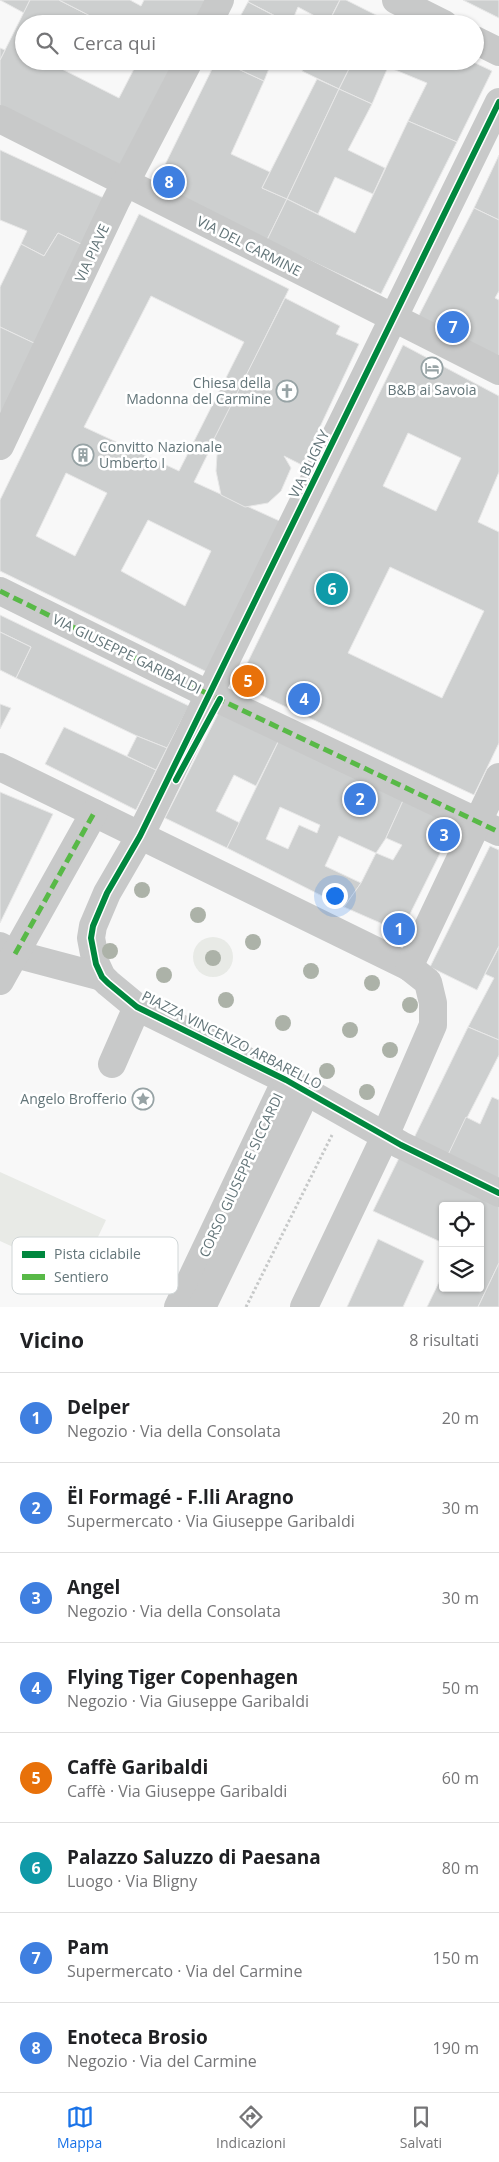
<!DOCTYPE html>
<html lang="it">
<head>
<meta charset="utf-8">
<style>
	body { margin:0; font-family:"Open Sans",sans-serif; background:#f2f2f2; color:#202124 }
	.controls { position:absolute; right:15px; bottom:15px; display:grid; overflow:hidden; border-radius:5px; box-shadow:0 1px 4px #0004 }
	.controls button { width:45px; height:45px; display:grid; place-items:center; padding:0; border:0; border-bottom:1px solid #e0e0e0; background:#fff; color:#202124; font:25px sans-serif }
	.you { position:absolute; left:334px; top:895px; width:18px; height:18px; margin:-12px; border:4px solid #fff; border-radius:50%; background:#1a73e8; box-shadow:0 0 0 8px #1a73e833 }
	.badge { display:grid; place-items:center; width:32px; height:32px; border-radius:50%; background:#1a73e8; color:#fff; font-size:16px; font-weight:700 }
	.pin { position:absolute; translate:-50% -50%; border:2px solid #fff; box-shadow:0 1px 5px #0006 }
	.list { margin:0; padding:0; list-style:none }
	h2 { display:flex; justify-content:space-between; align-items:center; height:65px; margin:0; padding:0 20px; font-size:21px }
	h2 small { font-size:16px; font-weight:400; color:#757577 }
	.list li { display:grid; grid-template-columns:32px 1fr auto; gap:15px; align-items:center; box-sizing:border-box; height:90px; padding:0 20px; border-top:1px solid #e0e0e0 }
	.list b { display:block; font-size:19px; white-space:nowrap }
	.list p { margin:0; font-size:16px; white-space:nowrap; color:#757577 }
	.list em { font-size:16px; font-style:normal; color:#757577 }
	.icon { flex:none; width:28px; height:28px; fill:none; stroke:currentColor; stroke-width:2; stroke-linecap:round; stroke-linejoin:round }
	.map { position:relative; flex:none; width:499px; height:1307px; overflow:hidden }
	.search { position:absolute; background:#fff; box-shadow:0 1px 4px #0004; left:15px; right:15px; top:15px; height:55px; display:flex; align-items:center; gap:12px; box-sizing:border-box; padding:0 18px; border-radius:28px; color:#757577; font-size:19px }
	.sheet { height:785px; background:#fff }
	nav { display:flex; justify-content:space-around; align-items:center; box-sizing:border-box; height:70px; border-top:1px solid #e0e0e0; background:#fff; font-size:14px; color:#757577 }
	nav a { display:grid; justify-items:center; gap:2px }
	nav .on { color:#1a73e8 }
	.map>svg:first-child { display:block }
	.green { fill:#e8eae6 }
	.building { fill:#cdcfcf; stroke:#e8e8e8; fill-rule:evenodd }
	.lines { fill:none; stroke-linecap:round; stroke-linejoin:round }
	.path { stroke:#c6c8c8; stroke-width:3; stroke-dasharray:2.5 2.5; stroke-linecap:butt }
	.minor { stroke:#c8c9c9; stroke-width:28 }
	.quiet { stroke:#58b947; stroke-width:5; stroke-dasharray:10 5; stroke-linecap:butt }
	.cycleway-casing { stroke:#fff; stroke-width:9 }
	.cycleway { stroke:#00873e; stroke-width:6 }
	.tree { fill:#acb2a8 }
	.labels { text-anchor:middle; stroke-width:5; stroke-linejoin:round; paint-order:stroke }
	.street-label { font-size:14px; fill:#637579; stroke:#fff }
	.poi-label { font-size:14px; fill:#637579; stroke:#fff; text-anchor:end }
	.key { fill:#fff; stroke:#d0d6d7; stroke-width:1 }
	.key-label { font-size:14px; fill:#637579 }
</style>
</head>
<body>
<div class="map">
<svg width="499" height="1307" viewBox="0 0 499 1307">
	<rect width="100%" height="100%" fill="#f8f8f8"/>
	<!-- green -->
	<g class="green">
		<circle cx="213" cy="957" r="20"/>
		<path d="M0,1172L106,1220L79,1277L0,1241Z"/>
	</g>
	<!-- building -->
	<g class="building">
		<path d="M0,0H30L24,13Z"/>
		<path d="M30,0H59L106,24H24V61H46L119,98L135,67L123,61H176L123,167L0,106V60Z"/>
		<path d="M59,0H130L141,6L144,0H206L194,24H106Z"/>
		<path d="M249,0H340L328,23L298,7L291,24L248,2Z"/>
		<path d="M340,0H346L376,15L372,24H328Z"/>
		<path d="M463,0H499V18Z"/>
		<path d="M248,2L290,24H236Z"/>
		<path d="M376,15L394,24H372Z"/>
		<path d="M0,48L5,50L0,60Z"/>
		<path d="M216,61H221L264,81L231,154L270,172L262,188L287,199L267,240L155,185Z"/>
		<path d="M221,61H272L264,81Z"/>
		<path d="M308,61H353L339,89L302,71Z"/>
		<path d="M353,61H471L492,71L457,142L408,121L427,83L388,67L372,104L339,89Z"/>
		<path d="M317,79L339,89L287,199L262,188Z"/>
		<path d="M339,89L372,104L348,150L385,168L373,194L335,177L318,214L287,199Z"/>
		<path d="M408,121L457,142L381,294L267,240L287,199L355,233Z"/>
		<path d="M0,150L106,199L83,245L58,233L44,256L21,244L27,231L0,220Z"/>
		<path d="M499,155V220L474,208Z"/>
		<path d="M474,208L499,220V291L495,298L499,300V361L417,319Z"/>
		<path d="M139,214L289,289L194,482L284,523L207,672L0,571V500ZM151,296L244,342L179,471L84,427ZM66,473L107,493L75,556L36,536ZM148,520L211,551L185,606L121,571Z"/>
		<path d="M58,233L83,245L36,344L0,327V287L21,244L44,256Z"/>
		<path d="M285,298L340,326L336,334L359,344L302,465L284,456L291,468L281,491L268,503L245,507L221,495L216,471L217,455L222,445L214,439Z"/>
		<path d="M0,327L36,344L0,416Z"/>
		<path d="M403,345L499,396V472L478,522L499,532V743L474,795L237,684ZM408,433L461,458L436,511L383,486ZM390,567L484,611L442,698L348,653Z"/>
		<path d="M0,615L189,706L167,748L137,736L16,678L31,647L0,632Z"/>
		<path d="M0,632L31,647L16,678L0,670Z"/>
		<path d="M0,704L11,708L0,729Z"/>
		<path d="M221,708L281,736L256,786L234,775L216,811L240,823L227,848L165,818Z"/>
		<path d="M64,727L156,770L136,810L45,764Z"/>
		<path d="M137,736L167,748L156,770L127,756Z"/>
		<path d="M281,736L406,794L386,838L376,853L339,836L325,866L361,883L344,907L227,848ZM280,807L320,825L317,833L299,825L288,849L266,839Z"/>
		<path d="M0,792L53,814L0,923Z"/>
		<path d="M406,794L458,817L401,932L344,907L361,883L376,853L393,860L402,845L386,838Z"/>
		<path d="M490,846L499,850V946L477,990L430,967Z"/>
		<path d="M499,947V1040L468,1027L494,978L485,974Z"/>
		<path d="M468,1027L499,1040V1055L446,1159L412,1142Z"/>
		<path d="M492,1097L499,1100V1185L446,1159L466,1117L480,1124Z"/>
		<path d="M400,1156L499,1204V1263L478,1307H427L443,1274V1288H480V1206H443V1243L373,1211Z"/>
		<path d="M378,1239L424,1261L403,1307H347Z"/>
		<path d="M499,1263V1307H478Z"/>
	</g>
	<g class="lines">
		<!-- path -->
		<path class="path" d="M246,1307L332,1135"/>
		<!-- minor -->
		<g class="minor">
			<path d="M396,0L444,24"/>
			<path d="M208,24L220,0"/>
			<path d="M475,40L499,52"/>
			<path d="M499,102L140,836L107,893L93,926L91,938L96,964L102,977L108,983L137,1007L286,1080L401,1145L499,1193"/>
			<path d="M0,119L499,371"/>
			<path d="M0,446L116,201L189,61"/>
			<path d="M0,591L210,695L499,832"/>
			<path d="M0,767L409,967L428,982L433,1003V1025L381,1145L304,1307"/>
			<path d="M0,946L15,954L102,977"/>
			<path d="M409,967L499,777"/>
			<path d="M0,981L94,813"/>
			<path d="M112,1064L137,1007"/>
			<path d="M178,1307L286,1080"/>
			<path d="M202,1307L299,1107L286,1080"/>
		</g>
		<!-- quiet -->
		<g class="quiet">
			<path d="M0,591L210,695L499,832"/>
			<path d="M15,954L94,813"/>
		</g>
		<!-- cycleway casing -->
		<g class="cycleway-casing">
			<g id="cycleway">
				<path d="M499,102L140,836L107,893L93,926L91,938L96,964L102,977L108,983L137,1007L286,1080L401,1145L499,1193"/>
				<path d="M176,780L220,699"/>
			</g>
		</g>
		<!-- cycleway -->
		<use href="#cycleway" class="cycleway"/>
	</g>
	<!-- trees -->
	<g class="tree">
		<circle cx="142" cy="890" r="8"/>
		<circle cx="198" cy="915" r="8"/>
		<circle cx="253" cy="942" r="8"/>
		<circle cx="110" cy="951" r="8"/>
		<circle cx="213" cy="958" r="8"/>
		<circle cx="311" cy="971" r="8"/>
		<circle cx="164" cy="975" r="8"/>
		<circle cx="372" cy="983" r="8"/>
		<circle cx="226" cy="1000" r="8"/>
		<circle cx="410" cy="1005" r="8"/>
		<circle cx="283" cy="1023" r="8"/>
		<circle cx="350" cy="1030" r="8"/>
		<circle cx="390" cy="1050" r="8"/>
		<circle cx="327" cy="1071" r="8"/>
		<circle cx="367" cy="1092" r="8"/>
	</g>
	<!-- icons -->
	<defs>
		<g id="hotel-ring" transform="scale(1.125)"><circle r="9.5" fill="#fff" stroke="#97a3a5" stroke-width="1.5"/><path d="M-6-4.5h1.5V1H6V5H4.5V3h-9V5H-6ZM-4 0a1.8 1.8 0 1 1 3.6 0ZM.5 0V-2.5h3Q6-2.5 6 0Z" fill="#97a3a5"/></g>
		<g id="church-ring" transform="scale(1.125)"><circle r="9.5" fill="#fff" stroke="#97a3a5" stroke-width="1.5"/><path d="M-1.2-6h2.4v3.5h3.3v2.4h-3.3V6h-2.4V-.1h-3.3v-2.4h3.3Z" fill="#97a3a5"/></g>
		<g id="building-ring" transform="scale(1.125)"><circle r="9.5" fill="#fff" stroke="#97a3a5" stroke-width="1.5"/><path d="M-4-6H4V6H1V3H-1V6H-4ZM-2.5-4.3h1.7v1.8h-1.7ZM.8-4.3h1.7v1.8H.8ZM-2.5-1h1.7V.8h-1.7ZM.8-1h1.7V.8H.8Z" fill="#97a3a5"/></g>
		<g id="sight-ring" transform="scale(1.125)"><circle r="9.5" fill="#fff" stroke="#97a3a5" stroke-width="1.5"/><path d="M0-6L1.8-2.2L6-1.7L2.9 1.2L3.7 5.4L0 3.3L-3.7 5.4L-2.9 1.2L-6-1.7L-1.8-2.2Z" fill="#97a3a5"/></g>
	</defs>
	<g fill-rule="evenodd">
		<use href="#hotel-ring" x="432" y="368"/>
		<use href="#church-ring" x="287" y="391"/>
		<use href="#building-ring" x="83" y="455"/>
		<use href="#sight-ring" x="143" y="1099"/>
	</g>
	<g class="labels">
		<!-- street labels -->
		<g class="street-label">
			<text transform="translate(249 246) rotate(27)" y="5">VIA DEL CARMINE</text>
			<text transform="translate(92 253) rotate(-65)" y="5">VIA PIAVE</text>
			<text transform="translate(309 464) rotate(-64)" y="5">VIA BLIGNY</text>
			<text transform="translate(127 654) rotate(26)" y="5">VIA GIUSEPPE GARIBALDI</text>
			<text transform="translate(232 1040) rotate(27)" y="5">PIAZZA VINCENZO ARBARELLO</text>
			<text transform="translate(241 1175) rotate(-65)" y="5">CORSO GIUSEPPE SICCARDI</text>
		</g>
		<!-- poi labels -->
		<g class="poi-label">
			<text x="271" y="388">Chiesa della<tspan x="271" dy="16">Madonna del Carmine</tspan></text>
			<text x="432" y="395" text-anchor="middle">B&amp;B ai Savoia</text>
			<text x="99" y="452" text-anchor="start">Convitto Nazionale<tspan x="99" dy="16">Umberto I</tspan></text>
			<text x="127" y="1104">Angelo Brofferio</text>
		</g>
	</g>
	<!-- legend -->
	<rect x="12" y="1237" width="166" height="57" rx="8" class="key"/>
	<rect x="22" y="1251" width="23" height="7" fill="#00873e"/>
	<rect x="22" y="1274" width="23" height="6" fill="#58b947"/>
	<g class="key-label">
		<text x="54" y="1259">Pista ciclabile</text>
		<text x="54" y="1282">Sentiero</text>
	</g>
</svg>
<div class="controls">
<button><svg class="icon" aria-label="locate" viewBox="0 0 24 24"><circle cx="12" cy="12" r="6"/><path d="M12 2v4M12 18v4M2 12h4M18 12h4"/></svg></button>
<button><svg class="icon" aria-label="layers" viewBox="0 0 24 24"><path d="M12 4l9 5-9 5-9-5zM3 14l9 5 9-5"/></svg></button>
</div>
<div class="you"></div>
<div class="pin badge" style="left:399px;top:929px;background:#3f7fe0">1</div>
<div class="pin badge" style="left:360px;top:799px;background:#3f7fe0">2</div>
<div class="pin badge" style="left:444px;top:835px;background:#3f7fe0">3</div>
<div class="pin badge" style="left:304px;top:699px;background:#3f7fe0">4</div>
<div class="pin badge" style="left:248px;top:681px;background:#e8710a">5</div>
<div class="pin badge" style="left:332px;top:589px;background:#0f9aa8">6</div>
<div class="pin badge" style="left:453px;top:327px;background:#3f7fe0">7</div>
<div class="pin badge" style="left:169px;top:182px;background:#3f7fe0">8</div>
<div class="search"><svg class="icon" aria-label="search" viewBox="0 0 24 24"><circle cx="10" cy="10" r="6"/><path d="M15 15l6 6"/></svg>Cerca qui</div>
</div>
<section class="sheet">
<h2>Vicino<small>8 risultati</small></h2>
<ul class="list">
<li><span class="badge" style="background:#3f7fe0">1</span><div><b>Delper</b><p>Negozio · Via della Consolata</p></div><em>20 m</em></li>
<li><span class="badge" style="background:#3f7fe0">2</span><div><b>Ël Formagé - F.lli Aragno</b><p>Supermercato · Via Giuseppe Garibaldi</p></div><em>30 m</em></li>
<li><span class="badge" style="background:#3f7fe0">3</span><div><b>Angel</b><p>Negozio · Via della Consolata</p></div><em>30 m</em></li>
<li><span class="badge" style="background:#3f7fe0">4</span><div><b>Flying Tiger Copenhagen</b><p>Negozio · Via Giuseppe Garibaldi</p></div><em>50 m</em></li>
<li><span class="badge" style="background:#e8710a">5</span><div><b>Caffè Garibaldi</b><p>Caffè · Via Giuseppe Garibaldi</p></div><em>60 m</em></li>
<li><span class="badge" style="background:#0f9aa8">6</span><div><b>Palazzo Saluzzo di Paesana</b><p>Luogo · Via Bligny</p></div><em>80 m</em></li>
<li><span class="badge" style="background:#3f7fe0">7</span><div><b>Pam</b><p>Supermercato · Via del Carmine</p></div><em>150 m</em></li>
<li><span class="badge" style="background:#3f7fe0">8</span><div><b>Enoteca Brosio</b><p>Negozio · Via del Carmine</p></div><em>190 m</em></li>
</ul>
</section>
<nav>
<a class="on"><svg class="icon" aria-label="map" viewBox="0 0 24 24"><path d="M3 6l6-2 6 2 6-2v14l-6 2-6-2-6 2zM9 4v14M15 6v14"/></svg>Mappa</a>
<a><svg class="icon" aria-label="directions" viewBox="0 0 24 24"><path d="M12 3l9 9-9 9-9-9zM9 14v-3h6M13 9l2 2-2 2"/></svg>Indicazioni</a>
<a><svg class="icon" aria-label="saved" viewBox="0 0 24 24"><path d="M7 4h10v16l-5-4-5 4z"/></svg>Salvati</a>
</nav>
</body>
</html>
